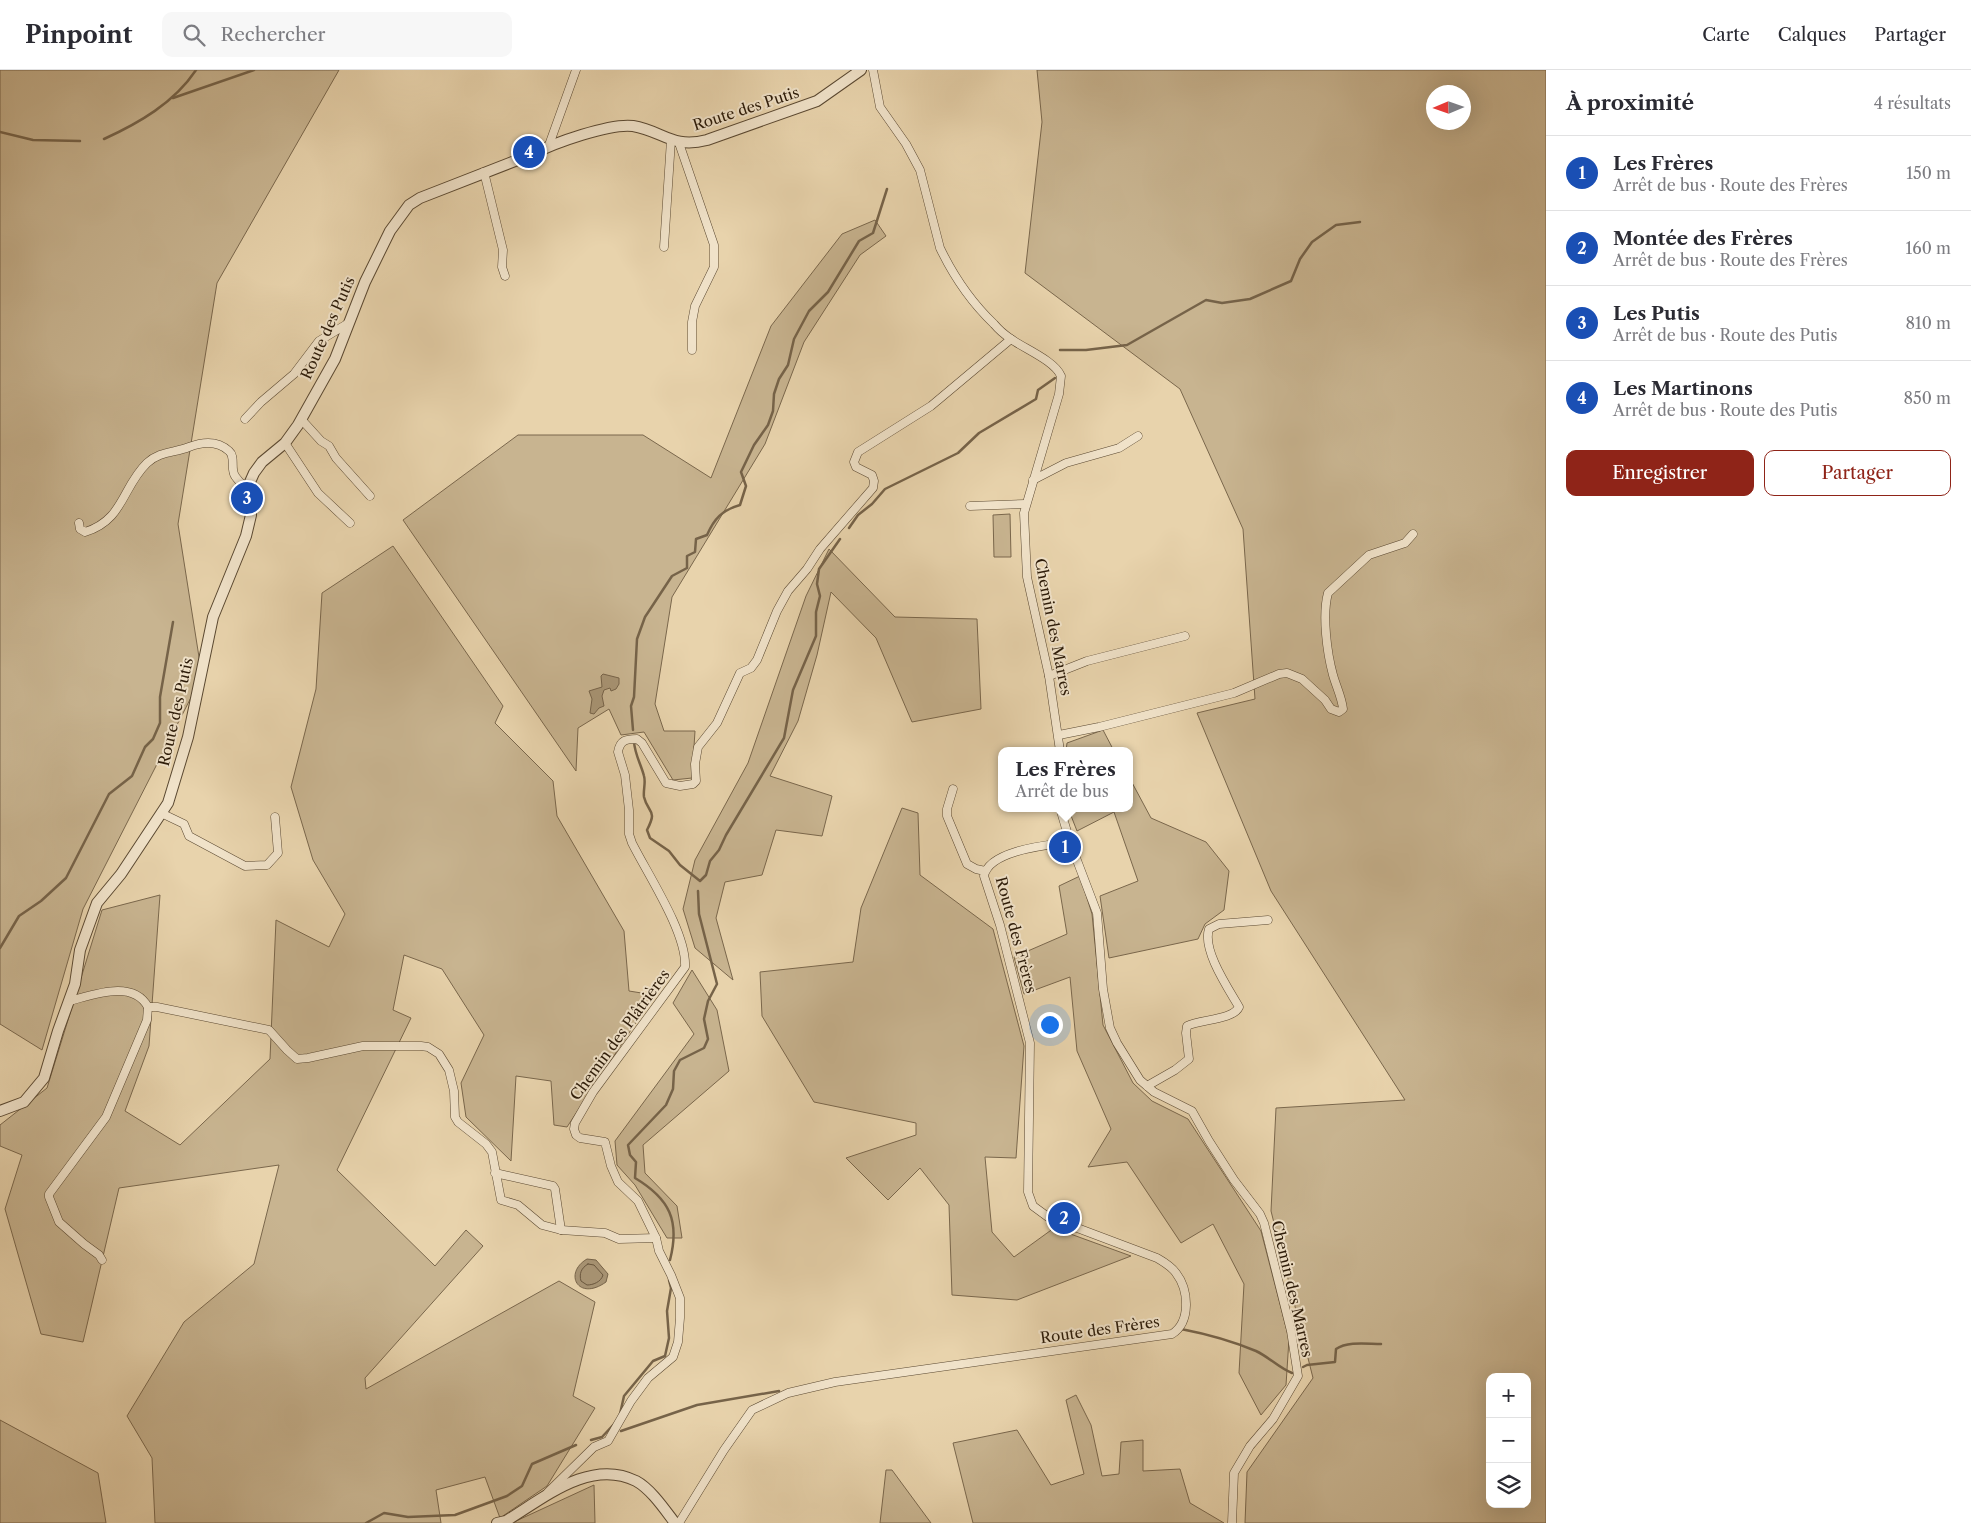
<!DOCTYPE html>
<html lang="fr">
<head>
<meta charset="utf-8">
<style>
	body { margin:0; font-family:"Libre Caslon Text",serif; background:#f7f7f7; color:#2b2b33 }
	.controls { position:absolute; right:15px; bottom:15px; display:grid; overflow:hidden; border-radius:10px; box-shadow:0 5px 20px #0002 }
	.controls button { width:45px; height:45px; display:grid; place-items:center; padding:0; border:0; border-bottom:1px solid #e1e1e2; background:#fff; color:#2b2b33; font:25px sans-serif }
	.compass { position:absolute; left:1426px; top:15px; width:45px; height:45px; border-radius:50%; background:#fff; box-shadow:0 5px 20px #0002; rotate:268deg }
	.you { position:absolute; left:1049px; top:954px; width:18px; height:18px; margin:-12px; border:4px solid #fff; border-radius:50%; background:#1a73e8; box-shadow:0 0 0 8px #1a73e833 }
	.badge { display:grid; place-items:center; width:32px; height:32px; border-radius:50%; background:#8f2418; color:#fff; font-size:16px; font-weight:700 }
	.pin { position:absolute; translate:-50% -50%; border:2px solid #fff; box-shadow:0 1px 5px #0006 }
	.popup { position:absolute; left:998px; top:677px; width:135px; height:65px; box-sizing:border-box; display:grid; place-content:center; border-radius:10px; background:#fff; filter:drop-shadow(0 1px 4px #0005); font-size:16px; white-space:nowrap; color:#7c7c81 }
	.popup b { font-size:19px; color:#2b2b33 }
	.popup::after { content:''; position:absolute; left:50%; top:100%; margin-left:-10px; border:10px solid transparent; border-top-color:#fff }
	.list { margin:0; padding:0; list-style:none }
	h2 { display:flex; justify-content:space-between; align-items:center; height:65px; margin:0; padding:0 20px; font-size:21px }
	h2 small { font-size:16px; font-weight:400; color:#7c7c81 }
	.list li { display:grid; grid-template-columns:32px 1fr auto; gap:15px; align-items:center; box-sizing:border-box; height:75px; padding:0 20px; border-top:1px solid #e1e1e2 }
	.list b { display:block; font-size:19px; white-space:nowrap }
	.list p { margin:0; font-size:16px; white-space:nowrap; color:#7c7c81 }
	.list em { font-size:16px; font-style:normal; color:#7c7c81 }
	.actions { display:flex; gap:10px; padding:15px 20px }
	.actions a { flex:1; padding:11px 0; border:1px solid #8f2418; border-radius:10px; text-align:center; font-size:18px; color:#8f2418 }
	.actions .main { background:#8f2418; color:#fff }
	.icon { flex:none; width:28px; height:28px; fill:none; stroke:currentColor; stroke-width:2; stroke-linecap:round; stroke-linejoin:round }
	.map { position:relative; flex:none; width:1546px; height:1453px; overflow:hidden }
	header { display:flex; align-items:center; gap:30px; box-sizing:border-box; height:70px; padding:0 25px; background:#fff; border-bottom:1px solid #e1e1e2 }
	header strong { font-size:24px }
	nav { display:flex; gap:28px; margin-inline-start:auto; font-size:18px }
	.search { width:350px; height:45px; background:#f7f7f7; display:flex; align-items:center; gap:12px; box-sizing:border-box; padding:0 18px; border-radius:10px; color:#7c7c81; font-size:19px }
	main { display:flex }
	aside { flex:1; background:#fff }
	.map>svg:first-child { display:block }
	.green { fill:#c8b490; stroke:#7a674c; fill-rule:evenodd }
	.water { fill:#a89474; stroke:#766349 }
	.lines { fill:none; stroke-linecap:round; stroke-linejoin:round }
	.shore { stroke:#6a573e; stroke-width:1 }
	.stream { stroke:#766349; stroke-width:2.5 }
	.minor-casing { stroke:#5a4831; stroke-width:9 }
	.tertiary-casing { stroke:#5a4831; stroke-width:12 }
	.minor { stroke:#f0e2c9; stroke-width:8 }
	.tertiary { stroke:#f0e2c9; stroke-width:10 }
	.labels { text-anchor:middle; stroke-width:4; stroke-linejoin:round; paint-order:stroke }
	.street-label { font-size:15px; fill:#2b1a08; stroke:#f0e2c9 }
</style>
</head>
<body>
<header>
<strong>Pinpoint</strong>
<div class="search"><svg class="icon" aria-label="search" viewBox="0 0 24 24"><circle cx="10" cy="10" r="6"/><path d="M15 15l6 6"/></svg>Rechercher</div>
<nav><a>Carte</a><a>Calques</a><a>Partager</a></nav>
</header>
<main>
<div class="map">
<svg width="1546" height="1453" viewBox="0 0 1546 1453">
	<rect width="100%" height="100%" fill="#e8d3ac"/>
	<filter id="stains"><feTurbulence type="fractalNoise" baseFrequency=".004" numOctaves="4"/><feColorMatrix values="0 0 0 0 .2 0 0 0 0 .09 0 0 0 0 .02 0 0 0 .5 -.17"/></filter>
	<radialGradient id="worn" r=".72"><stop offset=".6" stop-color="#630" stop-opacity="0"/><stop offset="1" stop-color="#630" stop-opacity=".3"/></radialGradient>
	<!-- green -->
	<g class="green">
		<path d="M0,0H339L217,213L178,454L202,606L83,839L42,980L0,954Z"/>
		<path d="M1037,0H1546V1453H1245L1247,1402L1313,1308L1271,1141L1276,1038L1405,1030L1271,821L1197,643L1255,629L1243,459L1180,319L1025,203L1042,52ZM1434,22H1464V52H1434ZM1490,1307H1527V1434H1490Z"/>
		<path d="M875,150L886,166L860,185L804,272L765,374L672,527L655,634L664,661H695L692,708L673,710L644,662L621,665L609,639L578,658L576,701L403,450L518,365H643L711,408L771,256L842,164Z"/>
		<path d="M1010,444L1011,487H994L993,445Z"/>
		<path d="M393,476L503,636L495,653L553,711L557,746L624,861L629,921L654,925L567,1057L554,1055L551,1011L516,1006L511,1091L466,1047L461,1013L484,965L442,899L404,885L393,940L411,948L337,1100L435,1196L466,1160L483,1176L365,1308L366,1319L559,1211L595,1232L573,1326L595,1338L547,1416L500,1448L485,1407L436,1420L441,1453H155L152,1388L127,1346L184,1252L254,1194L279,1095L119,1118L83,1272L41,1264L5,1139L22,1085L0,1076V1055L47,1018L102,840L160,825L149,976L125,1041L180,1075L270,989L276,850L329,877L345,844L313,790L291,717L316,619L322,523Z"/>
		<path d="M829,479L895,547L977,549L981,639L912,652L876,568L831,522L817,585L798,651L770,706L832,726L822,766L776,760L762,805L725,812L716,848L733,910L695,878L683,839L695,790L748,693L806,526Z"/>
		<path d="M1103,660L1114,681H1066L1067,673Z"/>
		<path d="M1129,707L1151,748L1206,772L1229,801L1224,840L1205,854L1198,869L1109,888L1100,826L1138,811L1114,742L1077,761L1068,738H1129Z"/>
		<path d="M902,738L918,743L920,805L993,859L1024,976L1016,1088L985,1087L992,1162L1014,1187L1054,1158L1131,1186L1017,1230L952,1225L949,1135L920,1098L888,1130L846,1088L916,1065V1053L814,1032L762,946L760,902L853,892L861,838Z"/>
		<path d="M1080,806L1092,844L1103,955L1133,1013L1152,1031L1188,1049L1261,1161L1289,1269L1286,1315L1261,1345L1239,1303L1244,1214L1213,1154L1181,1173L1127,1092L1088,1097L1111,1059L1077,981L1070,907L1024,924L1014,887L1067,864L1059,816Z"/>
		<path d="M692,900L717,940L729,1001L643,1075L645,1103L677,1136L682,1168H667L635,1115L617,1095L615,1071L694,964L673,933Z"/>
		<path d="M1076,1325L1091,1355L1102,1406L1119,1404L1121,1372L1143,1370V1401L1180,1399L1190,1433L1224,1453H973L953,1373L1017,1360L1051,1415L1084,1404L1066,1330Z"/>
		<path d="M0,1350L98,1403L106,1453H0Z"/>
		<path d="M886,1400H892L931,1453H880Z"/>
		<path d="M594,1415L595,1453H510L516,1451Z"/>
	</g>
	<!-- water -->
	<g class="water">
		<path d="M603,604L619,608V614L616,619L611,621L610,618L604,620L602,626L604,636L599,638L594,644L590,643L592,629L589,621L602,617L601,606Z"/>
		<path d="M587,1189L596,1190L608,1204L606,1212C578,1232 563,1203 587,1189Z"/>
	</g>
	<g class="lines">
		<!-- shore -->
		<path class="shore" d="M588,1194L594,1195L603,1205C601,1212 593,1215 587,1215L581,1211C579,1204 581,1198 588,1194Z"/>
		<!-- stream -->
		<g class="stream">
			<path d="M173,28L254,0"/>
			<path d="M0,62L33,70L80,71"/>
			<path d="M104,69C139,53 174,33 196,0"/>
			<path d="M1060,280H1086L1127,275L1206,230L1222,233L1250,229L1291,211L1300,189L1312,172L1336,155L1360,152"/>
			<path d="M849,458L858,445L872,434L885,419L958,383L979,363L1036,329L1038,320L1055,308"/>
			<path d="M633,660L631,636L634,627L637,569L645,547L672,506L687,498V486L695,482L696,469L707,465C714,449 722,440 740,435L746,416L741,402L754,375L768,355L773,341L774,324L779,309L788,295L794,269L809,241L828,222L859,171L873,163L887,119"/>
			<path d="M634,672C635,685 641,694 644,706C646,713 643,720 644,727C648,744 658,739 647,760L650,768L669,781L680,795L700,811L706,805L710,791L719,780L726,765L784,668L793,620L816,566V542L820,526L817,514L819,499L840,469"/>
			<path d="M0,878L19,846L41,831L66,808L109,724L132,706L145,677L153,669L160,653V627L173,552"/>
			<path d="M670,1190C680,1151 670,1129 635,1108L636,1092L630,1085L628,1075L666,1035L673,1019L674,1001L680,990L704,978L708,969L704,949L708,931L717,914L699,844L698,821"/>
			<path d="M1181,1259C1207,1264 1232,1271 1256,1281C1269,1287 1279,1298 1292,1303"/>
			<path d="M1303,1297L1307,1295L1335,1292L1336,1279C1348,1271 1367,1274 1381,1274"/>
			<path d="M620,1344L624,1326L653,1291L665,1286L669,1268L667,1241L671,1218L669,1210"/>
			<path d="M621,1361L697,1335L779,1321"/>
			<path d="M591,1370L602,1367L615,1353"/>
			<path d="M366,1453L384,1443L408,1447L455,1445L507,1426L522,1416L532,1394L576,1375"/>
		</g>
		<!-- minor casing -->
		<g class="minor-casing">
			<g id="minor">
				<path d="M873,0L880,37L906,74L920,100L940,178C953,205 972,233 994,254C999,260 1005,265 1011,269C1025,279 1055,291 1061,306L1059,324L1024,443L1027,507L1049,606L1060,681"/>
				<path d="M679,73L714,175V197L695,236L692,252V280"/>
				<path d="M549,75L576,0"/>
				<path d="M484,102L503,180L502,197L505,206"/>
				<path d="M664,177L671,70"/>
				<path d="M245,349L261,332L294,304L319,271L347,254"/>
				<path d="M301,349L321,371L329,376L336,388L370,426"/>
				<path d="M285,373L318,423L350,453"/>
				<path d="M1033,410L1066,393L1119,378L1138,366"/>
				<path d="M970,436L1026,434"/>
				<path d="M79,453L80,459L85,462C124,450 122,417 147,393C160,381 174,383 189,377C202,372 217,370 229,381C236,387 230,398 235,406C239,412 245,417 250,423"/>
				<path d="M1049,606L1087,591L1185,566"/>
				<path d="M1059,665L1099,657L1234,623L1279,604L1287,603L1302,609L1325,630L1331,639L1339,642L1343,639C1342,628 1336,616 1333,605C1327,583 1322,545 1328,523L1369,485L1405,473L1413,464"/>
				<path d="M953,719L947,739V746L967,794L976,799L985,801"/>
				<path d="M1060,738L1070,772L1097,843L1103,919L1110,958L1117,973L1140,1010L1154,1022L1192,1041L1209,1071L1234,1110L1260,1144L1264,1153L1291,1261L1298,1306L1273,1349L1250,1376L1234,1403L1232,1453"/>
				<path d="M161,743L184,754L189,766L245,796L267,795L278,783L275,747"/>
				<path d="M69,931C93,925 133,909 148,937H157L269,960L287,980L297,989L308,988L363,976H421L428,977L439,984L449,1000L454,1021L455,1047L458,1052L486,1074L492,1082L501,1130L518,1135L542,1155L561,1160L605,1163L619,1169L656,1168"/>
				<path d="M1147,1016L1175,1000L1189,989L1186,963L1187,956C1201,949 1233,950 1239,937C1228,918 1202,880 1209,859L1219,854L1268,850"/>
				<path d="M495,1103L553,1116L555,1119L561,1160"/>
				<path d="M102,1190L99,1185L84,1174L59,1152L49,1127V1124L106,1047L147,950L148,937"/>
				<path d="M548,1422L594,1377L608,1371L631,1331L648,1308L673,1287L678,1272L680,1248V1228L671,1205L659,1181L656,1168L638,1131L618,1112L611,1096L605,1072L580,1068L576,1065L574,1059L575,1053L593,1022L685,897C687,863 648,805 632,773L629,764V740L625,705L618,682C620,670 626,669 637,669L642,673L666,713L680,716L693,714L696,711L695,694L698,677L717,653L740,603L751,598L757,590L777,541L788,521L807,499L820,479L873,418L874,411L872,405L856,397L854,392L858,382L931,336L1011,269"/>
				<path d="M679,1453L724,1380L752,1340L788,1323L835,1312L1172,1264C1191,1252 1189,1220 1176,1203C1171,1196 1164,1192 1157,1188L1048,1147L1033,1136L1028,1122L1030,973L1000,855L984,806C989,780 1048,775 1070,772"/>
			</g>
		</g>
		<!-- tertiary casing -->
		<g class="tertiary-casing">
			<g id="tertiary">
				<path d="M0,1041L24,1032L44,1008L58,961L75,914L80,880L97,833L121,804L168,733L188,667L213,547L246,466L251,445L250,412L254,403L262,392L285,373L298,355L335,289L365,212L390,161L409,135L420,128L533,84C554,73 610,53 633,56C663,61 672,79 707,70L817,31L861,0"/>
				<path d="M497,1453L506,1451C544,1428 590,1388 636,1411C651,1419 665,1440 675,1453"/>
			</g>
		</g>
		<!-- minor -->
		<use href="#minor" class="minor"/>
		<!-- tertiary -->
		<use href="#tertiary" class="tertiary"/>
	</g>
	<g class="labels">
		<!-- street labels -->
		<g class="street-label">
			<text transform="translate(746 39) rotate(-18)" y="5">Route des Putis</text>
			<text transform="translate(328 258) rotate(-66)" y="5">Route des Putis</text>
			<text transform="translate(1053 557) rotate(79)" y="5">Chemin des Marres</text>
			<text transform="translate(176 642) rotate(-77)" y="5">Route des Putis</text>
			<text transform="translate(1016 865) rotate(75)" y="5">Route des Frères</text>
			<text transform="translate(620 965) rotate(-54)" y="5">Chemin des Plâtrières</text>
			<text transform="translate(1292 1219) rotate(77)" y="5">Chemin des Marres</text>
			<text transform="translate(1100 1260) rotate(-8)" y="5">Route des Frères</text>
		</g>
	</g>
	<rect width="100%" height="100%" filter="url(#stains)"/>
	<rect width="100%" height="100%" fill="url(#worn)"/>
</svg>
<div class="controls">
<button>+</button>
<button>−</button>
<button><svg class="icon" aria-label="layers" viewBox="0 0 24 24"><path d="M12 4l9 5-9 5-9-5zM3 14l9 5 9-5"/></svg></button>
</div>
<svg class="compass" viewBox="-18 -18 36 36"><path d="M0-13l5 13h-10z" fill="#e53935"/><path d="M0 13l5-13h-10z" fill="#7c7c81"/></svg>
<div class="you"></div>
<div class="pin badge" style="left:1065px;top:777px;background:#1a4fb4">1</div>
<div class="popup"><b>Les Frères</b>Arrêt de bus</div>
<div class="pin badge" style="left:1064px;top:1148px;background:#1a4fb4">2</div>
<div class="pin badge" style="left:247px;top:428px;background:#1a4fb4">3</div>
<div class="pin badge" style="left:529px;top:82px;background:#1a4fb4">4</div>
</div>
<aside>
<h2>À proximité<small>4 résultats</small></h2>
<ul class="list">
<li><span class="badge" style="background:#1a4fb4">1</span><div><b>Les Frères</b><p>Arrêt de bus · Route des Frères</p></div><em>150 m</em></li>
<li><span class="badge" style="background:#1a4fb4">2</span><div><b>Montée des Frères</b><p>Arrêt de bus · Route des Frères</p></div><em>160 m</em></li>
<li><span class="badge" style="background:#1a4fb4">3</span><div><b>Les Putis</b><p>Arrêt de bus · Route des Putis</p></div><em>810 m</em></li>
<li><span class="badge" style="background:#1a4fb4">4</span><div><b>Les Martinons</b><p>Arrêt de bus · Route des Putis</p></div><em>850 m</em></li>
</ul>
<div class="actions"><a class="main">Enregistrer</a><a>Partager</a></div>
</aside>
</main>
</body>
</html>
